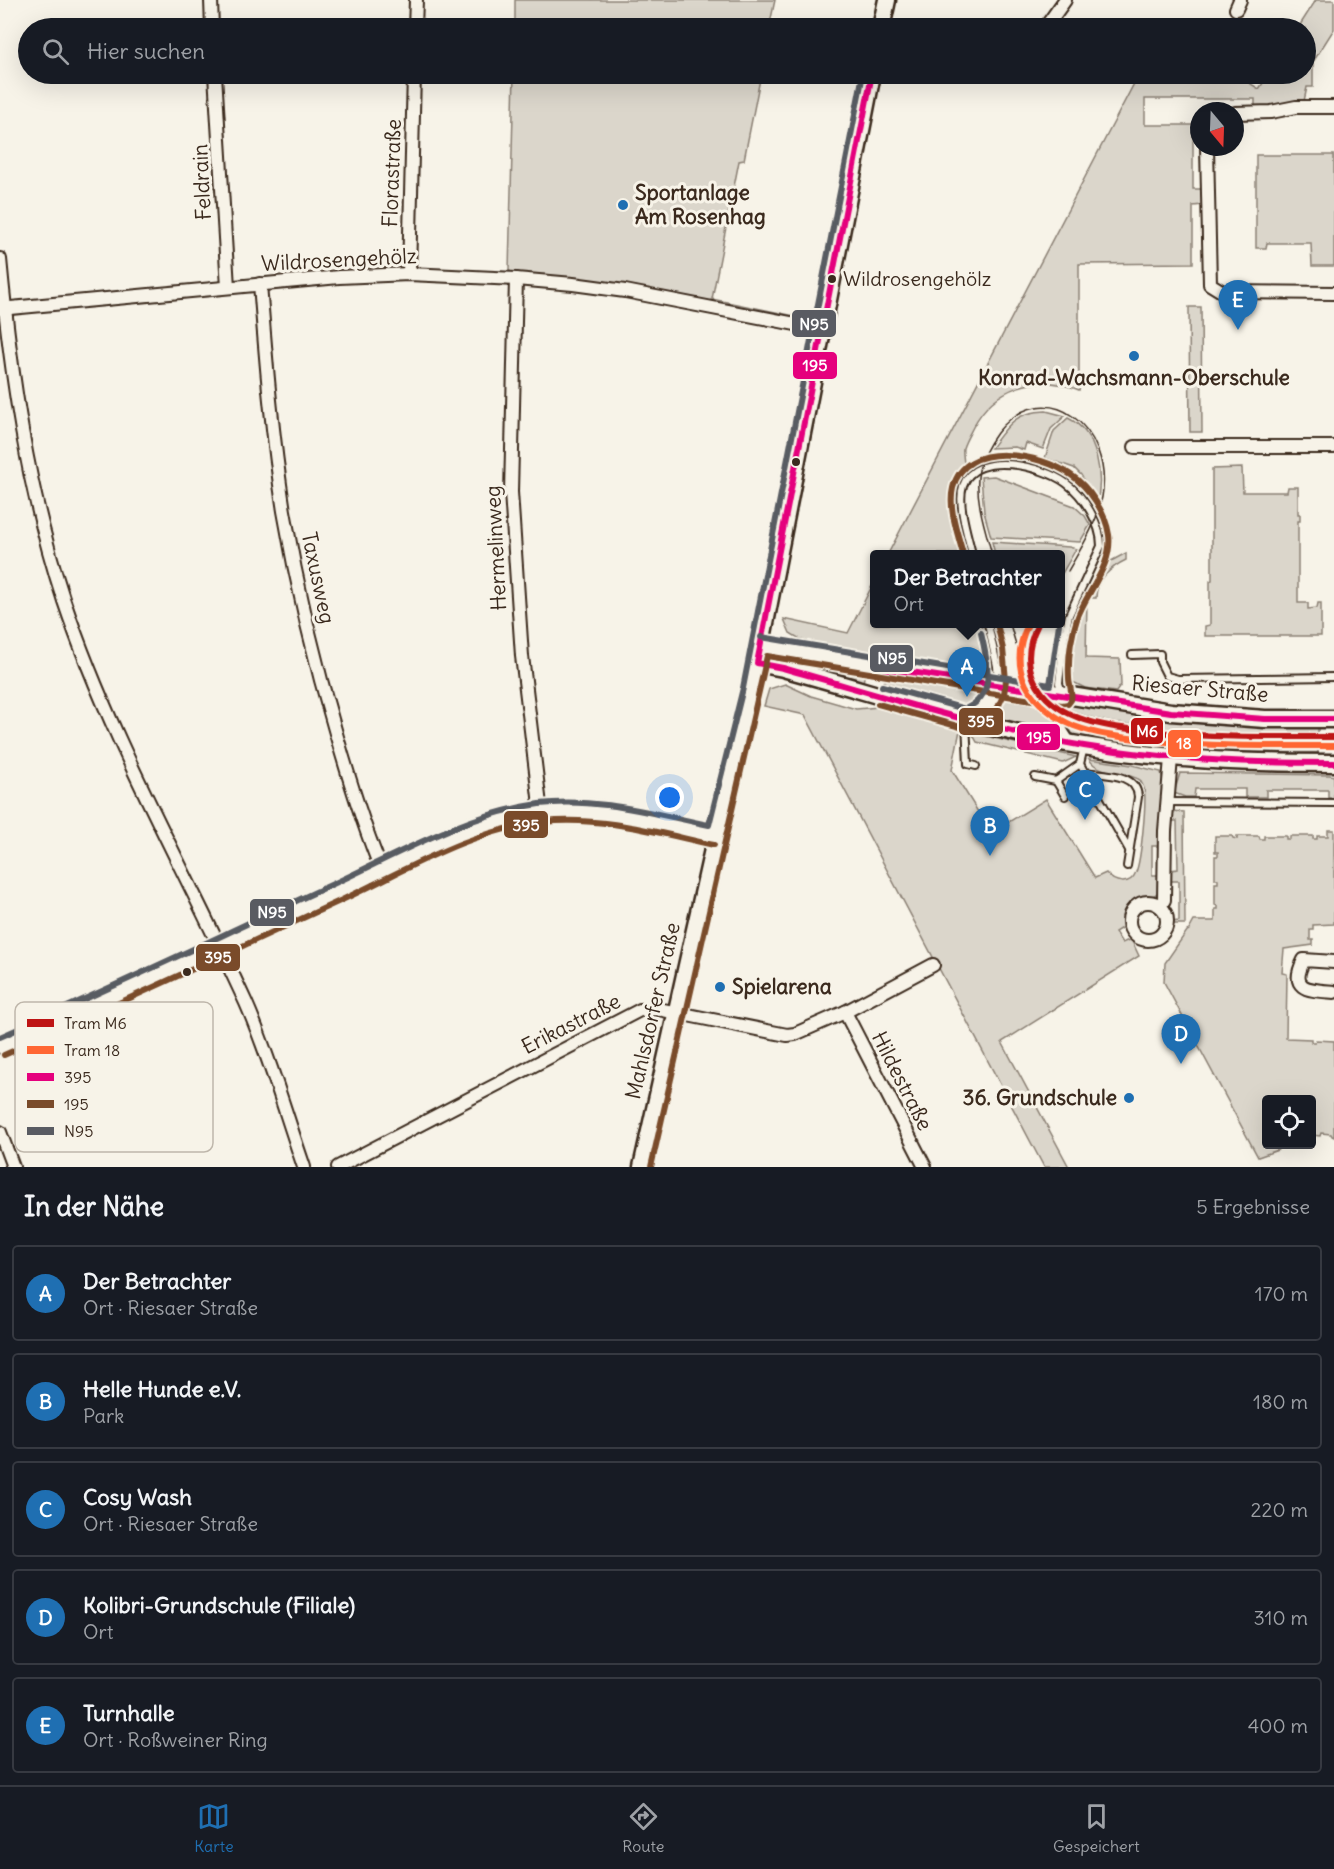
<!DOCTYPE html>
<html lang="de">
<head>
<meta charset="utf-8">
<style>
	body { margin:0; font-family:Delius,sans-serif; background:#20242c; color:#f1f3f6 }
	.controls { position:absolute; right:18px; bottom:18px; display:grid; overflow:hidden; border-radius:6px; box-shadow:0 6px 24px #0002 }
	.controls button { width:54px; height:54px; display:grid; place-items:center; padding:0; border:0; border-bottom:2px solid #363941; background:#171b24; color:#f1f3f6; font:30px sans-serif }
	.compass { position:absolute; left:1190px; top:102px; width:54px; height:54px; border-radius:50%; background:#171b24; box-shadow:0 6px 24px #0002; rotate:161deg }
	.you { position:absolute; left:670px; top:798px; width:21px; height:21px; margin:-15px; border:4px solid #fff; border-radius:50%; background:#1a73e8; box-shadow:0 0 0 9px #1a73e833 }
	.badge { display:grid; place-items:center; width:39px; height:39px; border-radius:50%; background:#1f6fb2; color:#fff; font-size:20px; font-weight:700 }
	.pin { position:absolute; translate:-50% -50px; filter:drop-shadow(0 2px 3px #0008) }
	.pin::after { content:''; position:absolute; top:32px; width:21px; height:18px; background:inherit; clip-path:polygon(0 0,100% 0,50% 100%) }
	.popup { position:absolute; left:870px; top:550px; width:195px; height:78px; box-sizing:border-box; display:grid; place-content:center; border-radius:6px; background:#171b24; filter:drop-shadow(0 2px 4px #0005); font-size:20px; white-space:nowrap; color:#9ea1a6 }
	.popup b { font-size:22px; color:#f1f3f6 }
	.popup::after { content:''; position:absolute; left:50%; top:100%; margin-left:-12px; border:12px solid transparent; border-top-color:#171b24 }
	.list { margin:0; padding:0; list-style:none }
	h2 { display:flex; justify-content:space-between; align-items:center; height:78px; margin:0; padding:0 24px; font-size:26px }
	h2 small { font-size:20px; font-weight:400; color:#9ea1a6 }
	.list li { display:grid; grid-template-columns:39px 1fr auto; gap:18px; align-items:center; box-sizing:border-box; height:96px; margin:0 12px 12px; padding:0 12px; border:2px solid #363941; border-radius:6px }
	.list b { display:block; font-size:22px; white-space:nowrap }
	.list p { margin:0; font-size:20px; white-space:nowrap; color:#9ea1a6 }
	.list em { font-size:20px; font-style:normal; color:#9ea1a6 }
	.icon { flex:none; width:33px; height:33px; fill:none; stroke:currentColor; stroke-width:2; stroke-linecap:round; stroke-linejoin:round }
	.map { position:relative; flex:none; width:1334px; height:1167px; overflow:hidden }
	.search { position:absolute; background:#171b24; box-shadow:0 6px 24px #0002; left:18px; right:18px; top:18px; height:66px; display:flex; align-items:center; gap:15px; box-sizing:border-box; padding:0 21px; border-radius:33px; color:#9ea1a6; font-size:22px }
	.sheet { height:618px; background:#171b24 }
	nav { display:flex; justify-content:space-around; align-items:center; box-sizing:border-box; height:84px; border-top:2px solid #363941; background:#171b24; font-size:16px; color:#9ea1a6 }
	nav a { display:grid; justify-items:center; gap:3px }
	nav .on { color:#1f6fb2 }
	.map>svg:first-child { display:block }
	.green { fill:#dbd6cb; stroke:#8b8074; stroke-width:1.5 }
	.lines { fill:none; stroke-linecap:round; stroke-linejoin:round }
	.lane-casing { stroke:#3b2a1e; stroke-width:10 }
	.street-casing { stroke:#3b2a1e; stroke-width:16 }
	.secondary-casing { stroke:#3b2a1e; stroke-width:21 }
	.lane { stroke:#f7f3e8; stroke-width:6 }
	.street { stroke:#f7f3e8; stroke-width:12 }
	.secondary { stroke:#f7f3e8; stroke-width:16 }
	.tram { stroke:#3b2a1e; stroke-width:1.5 }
	.bus-1-casing { stroke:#f7f3e8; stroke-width:10 }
	.bus-2-casing { stroke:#f7f3e8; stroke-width:10 }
	.bus-3-casing { stroke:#f7f3e8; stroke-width:10 }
	.bus-1 { stroke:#e5007d; stroke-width:6 }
	.bus-2 { stroke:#7a4b2a; stroke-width:6 }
	.bus-3 { stroke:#595b62; stroke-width:6 }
	.tram-1-casing { stroke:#f7f3e8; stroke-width:10 }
	.tram-2-casing { stroke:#f7f3e8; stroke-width:10 }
	.tram-1 { stroke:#be1414; stroke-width:6 }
	.tram-2 { stroke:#f63; stroke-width:6 }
	.poi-dot { fill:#1f6fb2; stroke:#f7f3e8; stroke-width:2 }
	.bus-dot { fill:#3b2a1e; stroke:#f7f3e8; stroke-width:2 }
	.labels { text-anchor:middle; stroke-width:6; stroke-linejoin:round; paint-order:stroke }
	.bus-label { font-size:20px; fill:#3b2a1e; stroke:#f7f3e8; text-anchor:start }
	.street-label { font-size:21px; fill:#3b2a1e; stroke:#f7f3e8 }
	.poi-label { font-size:21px; font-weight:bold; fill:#3b2a1e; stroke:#f7f3e8; text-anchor:start }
	.key { fill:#f7f3e8; stroke:#bfb7ab; stroke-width:1.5 }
	.key-label { font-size:16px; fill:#3b2a1e }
	.line-badge { stroke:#f7f3e8; stroke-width:2 }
	.badge-label { font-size:16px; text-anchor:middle; font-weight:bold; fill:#fff }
</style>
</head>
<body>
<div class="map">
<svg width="1334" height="1167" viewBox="0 0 1334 1167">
	<rect width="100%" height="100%" fill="#f7f3e8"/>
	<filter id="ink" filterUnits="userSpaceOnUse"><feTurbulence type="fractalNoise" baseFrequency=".0167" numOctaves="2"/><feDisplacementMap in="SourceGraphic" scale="12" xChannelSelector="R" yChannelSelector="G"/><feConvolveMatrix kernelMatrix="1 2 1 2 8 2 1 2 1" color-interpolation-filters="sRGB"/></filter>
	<g filter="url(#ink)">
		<!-- green -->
		<g class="green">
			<path d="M515,0H775L769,28H515Z"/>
			<path d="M1316,0H1334V29L1313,62V87H1307L1304,101L1271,108H1255V99H1145V125H1196V118L1199,119V130L1193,131V189H1203V205L1193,206V263L1079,264V377L1082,381L1079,390C1037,373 994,387 973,427C970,433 965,441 963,448C962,455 965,463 964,471C963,481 953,488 954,500C956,518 962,537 966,554H888L1139,74H1235L1259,89L1269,74H1306V28H1298Z"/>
			<path d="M514,74H761L744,160L739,161L712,299L805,318V320L614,284L511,273L509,270Z"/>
			<path d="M1256,155H1334V266H1312L1311,243H1267L1266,248H1256Z"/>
			<path d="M1189,307H1201L1202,432H1190Z"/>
			<path d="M1046,411L1065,416L1051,429L1043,449L1026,443L1024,450L1015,447L991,448C1008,425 1015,412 1046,411Z"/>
			<path d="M1068,418C1099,433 1104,477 1096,507L1088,493L1089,489L1081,475L1074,468L1045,458L1054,431Z"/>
			<path d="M1242,468L1243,492H1287L1288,487H1298V514H1300V521H1298V603H1308V609L1317,608L1318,603H1321V636H1205V626L1210,625V581L1212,580V469Z"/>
			<path d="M994,476L1074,506L1085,516L1090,525L1080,542L991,537L984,512L981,477Z"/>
			<path d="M992,542L1069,547L1076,549L1060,577V554H995Z"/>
			<path d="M1126,553V560C1111,567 1096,580 1096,598H1087L1086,658L1120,659L1121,685L1116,692L1085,688L1073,682L1072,663L1068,662L1079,610L1102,563L1113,560Z"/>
			<path d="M874,582V624H981L990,665L981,669L968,668L856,651L800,639L790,633L784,619L848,633Z"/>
			<path d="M791,658L870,671L865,673L863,682L865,685L789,663Z"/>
			<path d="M889,679C921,684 952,685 984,690L987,693L975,708C960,709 947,701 933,699C917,696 894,699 881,687V683Z"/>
			<path d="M785,684L811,696L856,709L879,707L960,730L952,770L991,833L1046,799L1095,878L1106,873C1114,883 1130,887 1136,872C1141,860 1147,801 1144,788C1143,785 1141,782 1140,780C1125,771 1097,774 1089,759L1132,765L1161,772L1164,785L1160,846H1152V875H1160L1159,891C1149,904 1123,902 1126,925L1115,932L1122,943L1131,939L1139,956L1002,1042L1069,1167H1044L805,715L764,706L769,689Z"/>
			<path d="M1005,693L1032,697L1053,715L1058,733L1063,736L998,720L996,714L999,698Z"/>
			<path d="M1069,704L1318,725V733C1262,733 1207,734 1151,727C1121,724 1093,721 1066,708Z"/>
			<path d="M1066,722C1141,752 1238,747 1318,747V753L1234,757L1080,739L1072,733Z"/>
			<path d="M972,733L1076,757L1063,763L977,742Z"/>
			<path d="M1180,773L1330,775L1334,776V798H1328V790H1266V797H1245V789H1195L1194,797H1185L1174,793Z"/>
			<path d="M1170,811L1184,812L1185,924H1171V922L1179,921V881H1171L1170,870L1178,869L1177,821H1170Z"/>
			<path d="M1328,830H1334V924L1313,925V930H1310V940H1313V945L1284,949L1282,973L1287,974L1286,1038L1311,1039V1042H1315L1316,1040L1334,1041V1137L1332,1136L1331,1134L1321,1133L1320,1136L1312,1135V1100H1266V1144L1278,1145V1150L1258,1157L1164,982L1165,963L1187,931L1189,930L1194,921H1215V909H1218V906L1215,905V883H1218V879H1215V856H1218V852H1215V836H1232L1233,838L1237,839V836H1259L1260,839H1264V836H1286V839H1290V836H1313V839H1317V836H1328Z"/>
		</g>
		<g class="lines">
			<!-- lane casing -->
			<g class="lane-casing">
				<g id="lane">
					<path d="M972,554C968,536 957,504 963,486C975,449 1043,466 1066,483C1084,496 1101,524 1101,546L1069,615L1064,639L1059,683L1063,696L1059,716L1061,725L1070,739"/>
					<path d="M988,624L997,666L998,682"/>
					<path d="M1132,655L1160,654V662L1167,676L1178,679L1334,677"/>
					<path d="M966,722L968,764L976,766"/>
					<path d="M1080,764L1129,850"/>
					<path d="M1084,772C1102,775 1137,772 1138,797L1127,866"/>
					<path d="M1035,777L1056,781L1080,764L1084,747"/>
					<path d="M1056,781L1065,796"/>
					<path d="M1167,802L1334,803"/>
				</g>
			</g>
			<!-- street casing -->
			<g class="street-casing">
				<g id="street">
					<path d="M211,0L212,28"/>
					<path d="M1236,9L1240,0"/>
					<path d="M415,28L416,0"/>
					<path d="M1045,28L1065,0"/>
					<path d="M215,74L228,287"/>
					<path d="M1235,113L1271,112L1296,107H1334"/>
					<path d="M1207,147L1210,284L1223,292L1334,293"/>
					<path d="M0,259C11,377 27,488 64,601C111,741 185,869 246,1003C269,1055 285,1112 304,1167"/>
					<path d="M409,274L414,74"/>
					<path d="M516,279L511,492L522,656L541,813"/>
					<path d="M260,284C266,360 272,436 284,511C297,587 315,663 337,737C350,782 364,828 382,871"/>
					<path d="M0,309L339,277L409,274L516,279L573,284L625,291L821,329"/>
					<path d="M1135,447H1334"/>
					<circle cx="1148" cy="921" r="19"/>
					<path d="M1160,906L1164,900L1165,831L1171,758"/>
					<path d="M1334,962L1304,960C1288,991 1310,990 1334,992"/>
					<path d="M845,1012L925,1167"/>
					<path d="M0,1047C115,997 228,942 343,889C406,860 470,822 541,813C600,806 659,825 716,836"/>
					<path d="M0,1132L13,1167"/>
					<path d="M338,1167L640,1010L658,1009L787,1035L795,1034L845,1012L933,965"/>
				</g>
			</g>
			<!-- secondary casing -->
			<g class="secondary-casing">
				<g id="secondary">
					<path d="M881,28L887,0"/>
					<path d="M760,646L1171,712L1265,719H1334"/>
					<path d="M757,663L783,668C882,695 982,729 1084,746C1167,760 1250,763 1334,763"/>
					<path d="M966,719C984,714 991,702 997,685"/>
					<path d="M642,1167L716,836L752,690L872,74"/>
				</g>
			</g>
			<!-- lane -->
			<use href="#lane" class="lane"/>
			<!-- street -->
			<use href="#street" class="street"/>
			<!-- secondary -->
			<use href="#secondary" class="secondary"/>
			<!-- tram -->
			<g class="tram">
				<path d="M992,554C985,529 974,496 979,470C982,456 989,444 997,433C1047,370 1114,430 1102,497C1097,524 1081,548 1068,571"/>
				<path d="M1010,624L1017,648"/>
			</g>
			<!-- bus-1 casing -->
			<g class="bus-1-casing">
				<g id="bus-1">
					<path d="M872,74L757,663L783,668C883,696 981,728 1084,746C1166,760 1250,763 1334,763"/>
					<path d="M885,668L1171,712L1265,719H1334"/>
				</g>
			</g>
			<!-- bus-2 casing -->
			<g class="bus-2-casing">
				<g id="bus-2">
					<path d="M878,704L964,728L985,720L998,707L1004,694L1006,680L1003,649L997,624"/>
					<path d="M4,1055C117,1005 229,952 342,900C406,870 472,829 544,822C602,816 658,833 714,845"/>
					<path d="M651,1167L767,656L1062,705L1068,704L1071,700C1073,693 1069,685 1069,678C1068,658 1071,637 1077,619C1086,592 1113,566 1109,535C1106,513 1089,487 1071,475C1041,454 965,438 953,488C948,509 958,534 963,554"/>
				</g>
			</g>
			<!-- bus-3 casing -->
			<g class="bus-3-casing">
				<g id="bus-3">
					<path d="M761,637L1050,685L1059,624"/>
					<path d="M882,686L965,709C998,695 987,661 981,633"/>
					<path d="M0,1037C112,988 222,935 333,884C400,853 466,814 539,804C597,797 654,814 709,825L743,688L863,74"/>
				</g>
			</g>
			<!-- bus-1 -->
			<use href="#bus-1" class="bus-1"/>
			<!-- bus-2 -->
			<use href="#bus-2" class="bus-2"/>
			<!-- bus-3 -->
			<use href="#bus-3" class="bus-3"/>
			<!-- tram-1 casing -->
			<g class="tram-1-casing">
				<path id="tram-1" d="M1038,624C1016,666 1037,702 1079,718C1103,727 1130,729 1156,732C1215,738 1274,737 1334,737"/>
			</g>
			<!-- tram-2 casing -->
			<g class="tram-2-casing">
				<path id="tram-2" d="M1028,624C1019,643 1016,665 1026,685C1036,704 1055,718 1074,726C1100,736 1128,738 1155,741C1215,747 1274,746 1334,746"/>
			</g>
			<!-- tram-1 -->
			<use href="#tram-1" class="tram-1"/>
			<!-- tram-2 -->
			<use href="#tram-2" class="tram-2"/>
		</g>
	</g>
	<!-- markers -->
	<g class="poi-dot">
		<circle cx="623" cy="205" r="6"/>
		<circle cx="1134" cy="356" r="6"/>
		<circle cx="720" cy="987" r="6"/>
		<circle cx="1129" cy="1098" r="6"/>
	</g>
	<g class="bus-dot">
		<circle cx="832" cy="279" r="5"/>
		<circle cx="796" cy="462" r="5"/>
		<circle cx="187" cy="972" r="5"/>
	</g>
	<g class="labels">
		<!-- bus labels -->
		<g class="bus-label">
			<text x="843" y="286">Wildrosengehölz</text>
		</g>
		<!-- street labels -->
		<g class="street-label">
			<text transform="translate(392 173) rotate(-88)" y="7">Florastraße</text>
			<text transform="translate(202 182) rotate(-93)" y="7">Feldrain</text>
			<text transform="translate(339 260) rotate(-3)" y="7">Wildrosengehölz</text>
			<text transform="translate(496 548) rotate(-93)" y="7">Hermelinweg</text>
			<text transform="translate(318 578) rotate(78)" y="7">Taxusweg</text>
			<text transform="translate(1200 689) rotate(5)" y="7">Riesaer Straße</text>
			<text transform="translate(653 1011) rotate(-77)" y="7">Mahlsdorfer Straße</text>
			<text transform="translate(571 1024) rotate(-27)" y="7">Erikastraße</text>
			<text transform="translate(902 1081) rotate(63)" y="7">Hildestraße</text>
		</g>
		<!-- poi labels -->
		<g class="poi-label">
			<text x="635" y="200">Sportanlage<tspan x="635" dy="24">Am Rosenhag</tspan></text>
			<text x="1134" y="385" text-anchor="middle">Konrad-Wachsmann-Oberschule</text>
			<text x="732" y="994">Spielarena</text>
			<text x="1117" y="1105" text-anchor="end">36. Grundschule</text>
		</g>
	</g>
	<!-- legend -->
	<rect x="15" y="1002" width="198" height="150" rx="9" class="key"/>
	<rect x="27" y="1019" width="27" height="8" fill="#be1414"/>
	<rect x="27" y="1046" width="27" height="8" fill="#f63"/>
	<rect x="27" y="1073" width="27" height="8" fill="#e5007d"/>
	<rect x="27" y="1100" width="27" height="8" fill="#7a4b2a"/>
	<rect x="27" y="1127" width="27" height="8" fill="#595b62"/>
	<g class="key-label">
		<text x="64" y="1029">Tram M6</text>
		<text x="64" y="1056">Tram 18</text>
		<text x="64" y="1083">395</text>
		<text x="64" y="1110">195</text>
		<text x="64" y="1137">N95</text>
	</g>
	<g class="line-badge">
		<rect x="791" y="309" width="46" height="29" rx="6" fill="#595b62"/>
		<rect x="792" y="351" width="46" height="29" rx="6" fill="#e5007d"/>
		<rect x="869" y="644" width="45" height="29" rx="6" fill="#595b62"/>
		<rect x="958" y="707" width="46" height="29" rx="6" fill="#7a4b2a"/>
		<rect x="1130" y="717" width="34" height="28" rx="6" fill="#be1414"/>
		<rect x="1016" y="723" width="45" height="28" rx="6" fill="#e5007d"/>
		<rect x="1167" y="729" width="35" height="29" rx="6" fill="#f63"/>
		<rect x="503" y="810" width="46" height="29" rx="6" fill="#7a4b2a"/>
		<rect x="249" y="898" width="46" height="29" rx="6" fill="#595b62"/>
		<rect x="195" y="943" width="46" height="29" rx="6" fill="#7a4b2a"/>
	</g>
	<g class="badge-label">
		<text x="814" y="330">N95</text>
		<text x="815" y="371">195</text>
		<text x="892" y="664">N95</text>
		<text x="981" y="727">395</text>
		<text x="1147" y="737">M6</text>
		<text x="1039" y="743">195</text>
		<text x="1184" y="749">18</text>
		<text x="526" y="831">395</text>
		<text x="272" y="918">N95</text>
		<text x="218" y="963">395</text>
	</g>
</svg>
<div class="controls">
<button><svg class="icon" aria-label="locate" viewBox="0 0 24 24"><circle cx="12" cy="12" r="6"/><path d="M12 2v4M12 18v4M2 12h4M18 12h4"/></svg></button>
</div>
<svg class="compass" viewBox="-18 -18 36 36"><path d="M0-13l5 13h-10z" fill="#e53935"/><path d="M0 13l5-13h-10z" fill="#9ea1a6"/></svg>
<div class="you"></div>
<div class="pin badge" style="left:967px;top:697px">A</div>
<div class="popup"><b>Der Betrachter</b>Ort</div>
<div class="pin badge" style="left:990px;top:856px">B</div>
<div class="pin badge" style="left:1085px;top:820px">C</div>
<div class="pin badge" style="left:1181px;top:1064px">D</div>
<div class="pin badge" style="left:1238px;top:330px">E</div>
<div class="search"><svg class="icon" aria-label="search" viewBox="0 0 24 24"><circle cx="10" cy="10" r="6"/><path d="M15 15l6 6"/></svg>Hier suchen</div>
</div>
<section class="sheet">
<h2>In der Nähe<small>5 Ergebnisse</small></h2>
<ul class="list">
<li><span class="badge">A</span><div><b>Der Betrachter</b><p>Ort · Riesaer Straße</p></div><em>170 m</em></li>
<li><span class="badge">B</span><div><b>Helle Hunde e.V.</b><p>Park</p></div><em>180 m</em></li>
<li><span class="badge">C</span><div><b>Cosy Wash</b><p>Ort · Riesaer Straße</p></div><em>220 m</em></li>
<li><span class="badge">D</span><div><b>Kolibri-Grundschule (Filiale)</b><p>Ort</p></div><em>310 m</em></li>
<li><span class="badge">E</span><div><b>Turnhalle</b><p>Ort · Roßweiner Ring</p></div><em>400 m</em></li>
</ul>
</section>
<nav>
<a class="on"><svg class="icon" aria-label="map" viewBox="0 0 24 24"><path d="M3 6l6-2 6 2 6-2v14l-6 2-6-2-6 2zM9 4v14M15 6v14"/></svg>Karte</a>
<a><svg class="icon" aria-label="directions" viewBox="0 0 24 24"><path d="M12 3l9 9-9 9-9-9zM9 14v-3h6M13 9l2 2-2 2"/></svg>Route</a>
<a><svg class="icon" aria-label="saved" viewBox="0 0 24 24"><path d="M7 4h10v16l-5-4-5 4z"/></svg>Gespeichert</a>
</nav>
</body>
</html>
